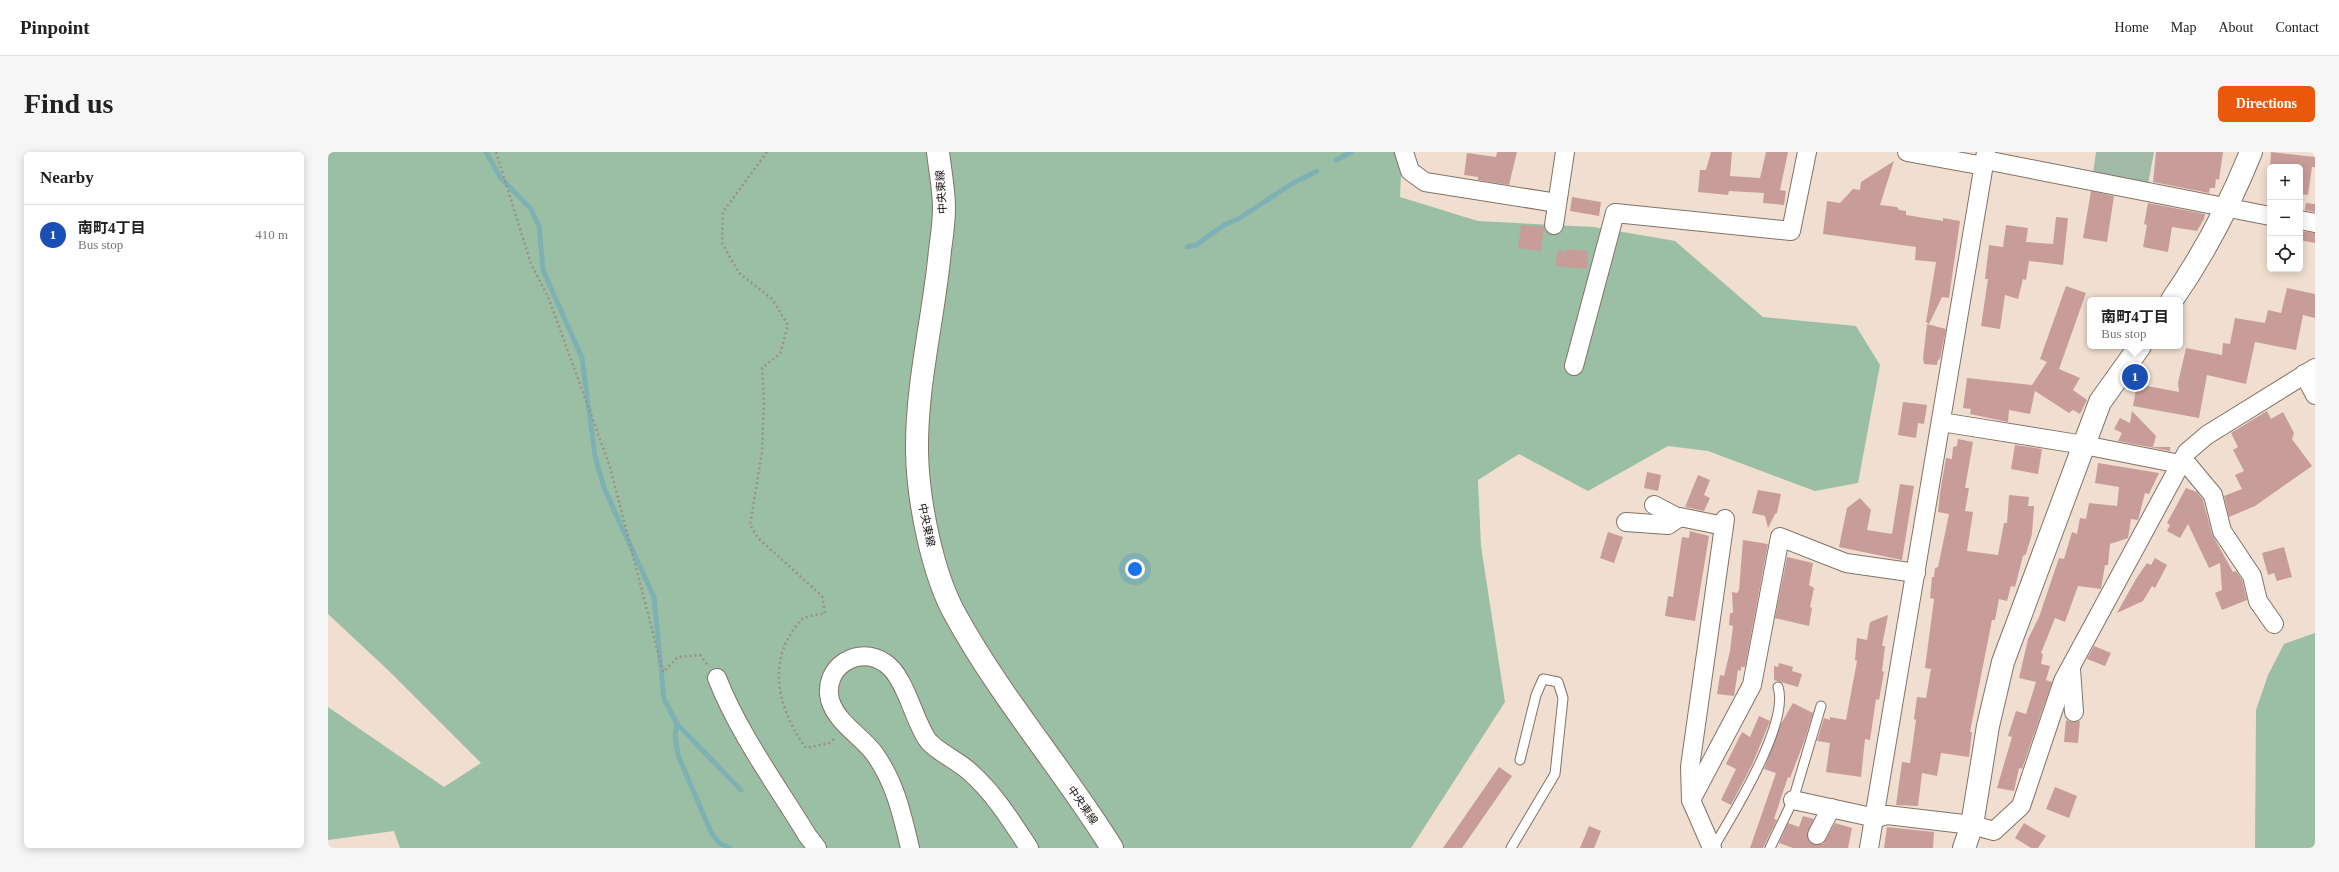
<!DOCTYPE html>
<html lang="en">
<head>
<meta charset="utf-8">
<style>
	body { margin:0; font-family:"Times New Roman","Noto Sans JP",serif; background:#f6f6f6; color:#222 }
	.controls { position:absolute; right:12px; top:12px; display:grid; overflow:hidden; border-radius:6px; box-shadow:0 2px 10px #0003 }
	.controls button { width:36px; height:36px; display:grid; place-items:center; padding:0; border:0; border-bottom:1px solid #e0e0e0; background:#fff; color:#222; font:20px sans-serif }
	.you { position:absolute; left:807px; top:417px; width:14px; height:14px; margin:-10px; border:3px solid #fff; border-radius:50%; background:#1a73e8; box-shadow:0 0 0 6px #1a73e833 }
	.badge { display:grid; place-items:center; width:26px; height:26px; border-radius:50%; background:#ea580c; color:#fff; font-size:13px; font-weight:700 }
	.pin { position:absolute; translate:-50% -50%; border:2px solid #fff; box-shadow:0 1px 4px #0006 }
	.popup { position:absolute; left:1759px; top:145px; width:96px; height:52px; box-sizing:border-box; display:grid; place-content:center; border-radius:6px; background:#fff; filter:drop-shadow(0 1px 3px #0005); font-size:13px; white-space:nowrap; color:#767676 }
	.popup b { font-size:15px; color:#222 }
	.popup::after { content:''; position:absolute; left:50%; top:100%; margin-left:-8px; border:8px solid transparent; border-top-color:#fff }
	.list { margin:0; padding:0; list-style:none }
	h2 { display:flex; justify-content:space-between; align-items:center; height:52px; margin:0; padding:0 16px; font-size:17px }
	h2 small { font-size:13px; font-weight:400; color:#767676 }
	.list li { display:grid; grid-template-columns:26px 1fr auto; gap:12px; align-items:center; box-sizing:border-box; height:60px; padding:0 16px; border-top:1px solid #e0e0e0 }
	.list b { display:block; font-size:15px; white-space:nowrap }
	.list p { margin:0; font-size:13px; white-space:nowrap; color:#767676 }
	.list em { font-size:13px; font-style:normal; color:#767676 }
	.icon { flex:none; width:22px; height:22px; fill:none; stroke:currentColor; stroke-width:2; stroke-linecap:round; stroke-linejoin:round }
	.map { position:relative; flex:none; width:1987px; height:696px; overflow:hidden; border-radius:6px }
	header { display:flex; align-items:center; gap:24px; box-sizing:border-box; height:56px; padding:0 20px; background:#fff; border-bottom:1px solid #e0e0e0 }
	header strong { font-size:19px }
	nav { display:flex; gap:22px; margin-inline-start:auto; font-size:14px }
	.intro { display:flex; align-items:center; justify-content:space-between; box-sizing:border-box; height:96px; padding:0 24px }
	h1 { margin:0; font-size:28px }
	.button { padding:10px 18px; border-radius:6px; background:#ea580c; color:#fff; font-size:14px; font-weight:700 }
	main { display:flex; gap:24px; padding:0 24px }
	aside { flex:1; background:#fff; border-radius:6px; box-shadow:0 2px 10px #0003 }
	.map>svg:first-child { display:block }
	.green { fill:#a1baa8 }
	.forest { fill:#9bbfa5 }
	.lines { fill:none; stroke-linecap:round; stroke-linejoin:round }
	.stream { stroke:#7eb1b3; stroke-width:5 }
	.building { fill:#c89c99 }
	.lane-casing { stroke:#837366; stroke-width:11 }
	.street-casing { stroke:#837366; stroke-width:20 }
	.secondary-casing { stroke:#837366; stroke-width:24 }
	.path { stroke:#9d9085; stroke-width:2.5; stroke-dasharray:2 3; stroke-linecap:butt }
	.lane { stroke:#fff; stroke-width:9 }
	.street { stroke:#fff; stroke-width:18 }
	.secondary { stroke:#fff; stroke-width:22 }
	.labels { text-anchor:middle; stroke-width:4; stroke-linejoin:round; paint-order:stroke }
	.street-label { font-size:11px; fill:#19130e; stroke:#fff }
</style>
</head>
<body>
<header>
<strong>Pinpoint</strong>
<nav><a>Home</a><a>Map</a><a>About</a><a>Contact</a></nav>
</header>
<div class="intro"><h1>Find us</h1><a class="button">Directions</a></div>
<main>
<aside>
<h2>Nearby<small></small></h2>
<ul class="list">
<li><span class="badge" style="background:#1a4fb4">1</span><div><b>南町4丁目</b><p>Bus stop</p></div><em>410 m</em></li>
</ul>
</aside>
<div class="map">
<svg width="1987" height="696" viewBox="0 0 1987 696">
	<rect width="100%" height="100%" fill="#f0dfd0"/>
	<!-- green -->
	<path class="green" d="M1768,0H1826L1820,32L1765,22Z"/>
	<!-- forest -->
	<g class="forest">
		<path d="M0,0H1074L1072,45L1150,69L1266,75L1347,89L1435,165L1528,174L1552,213L1530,331L1487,339L1380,299L1340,294L1260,339L1191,302L1150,328L1153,394L1177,550L1083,696H72L66,679L0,688V555L116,635L153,611L61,519L0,462Z"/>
		<path d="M1987,481V696H1927L1928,558L1940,523L1956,492Z"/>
	</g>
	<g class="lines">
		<!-- stream -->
		<g class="stream">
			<path d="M158,0L172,25L203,57L211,74L215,118L254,206L267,304L276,336L326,445L336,547L349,572L347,584L350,603L383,680L391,691L402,696"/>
			<path d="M1008,8L1023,0"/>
			<path d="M859,95L868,93L896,73L912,66L965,31L989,19"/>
			<path d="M349,572L413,638"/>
		</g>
	</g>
	<!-- building -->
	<g class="building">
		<path d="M1169,0H1189L1181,33L1150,28V25L1136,23L1139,1L1168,5Z"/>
		<path d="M1383,0H1404L1402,24L1432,26L1438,0H1460L1452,38L1458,39L1456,53L1435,51L1436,41L1401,39L1400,43L1370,40L1372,18H1378Z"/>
		<path d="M1828,0H1895L1891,28L1888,27L1887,36H1882L1881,41L1825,30Z"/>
		<path d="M1943,0L1987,5V15H1984L1980,43L1972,42V15H1942Z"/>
		<path d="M1566,9L1552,53L1569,55L1571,58L1578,59V63L1615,69V66L1632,69L1621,146L1614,145L1601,172L1598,170L1608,110L1587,108L1588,95L1495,82L1499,49L1512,51L1525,37L1532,38L1533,30Z"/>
		<path d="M1763,39L1786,44L1779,90L1755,86Z"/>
		<path d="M1244,45L1273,50L1271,64L1242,59Z"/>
		<path d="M1820,51L1877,62L1876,67L1869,79L1844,75L1840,100L1815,95L1819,73L1816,72Z"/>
		<path d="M1978,51L1987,52V60L1977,58Z"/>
		<path d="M1728,65L1740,66L1735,113L1701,109L1698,128L1695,127L1690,147L1677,143L1672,177L1653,174L1660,127H1657L1661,93L1675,95L1678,73L1700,76L1698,90L1725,92Z"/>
		<path d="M1193,73L1216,75L1213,99L1190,96Z"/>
		<path d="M1972,79L1987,81V91L1972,88Z"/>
		<path d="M1239,97L1260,99L1259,117L1227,114L1230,98L1239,100Z"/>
		<path d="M1738,134L1758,141L1731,217L1752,226L1745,238L1759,248L1752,262L1745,258L1741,261L1707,239L1702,262L1681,258L1680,270L1642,262L1643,257L1635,256L1639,226L1704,233L1719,210L1712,207Z"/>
		<path d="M1959,136L1987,142V166L1975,163L1968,198L1927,190L1918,232L1879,223L1871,266L1805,254L1809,232L1851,240L1850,231L1858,196L1894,203L1895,191L1902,192L1907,166L1937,171L1940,158L1953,161Z"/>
		<path d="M1599,172L1618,177L1612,207L1610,208L1609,213L1596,212L1595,206Z"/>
		<path d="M1575,250L1599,253L1596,272L1590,271L1588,286L1570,283Z"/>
		<path d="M1804,259L1828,284L1825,295H1842V299L1790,289L1794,281L1786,277L1792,266L1802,271Z"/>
		<path d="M1939,259L1943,267L1955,260L1966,281L1964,287L1984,314L1927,354L1901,365L1896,344L1914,337L1907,323L1916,319L1905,298L1910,295L1903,281Z"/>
		<path d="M1630,287L1645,290L1637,336H1641L1637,359L1645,360L1639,399L1670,403L1676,371H1679L1681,343L1701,345L1700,354H1706L1704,382L1698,402L1695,404L1687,435L1683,434L1679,449L1671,447L1667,468H1664L1642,580H1644L1641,605L1613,601L1609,624L1594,621L1590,654L1568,653L1574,610L1582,611L1588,568L1586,567L1589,545L1598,546L1603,517L1597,516L1606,447L1602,446L1604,425H1606L1607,416L1610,415L1621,362L1610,360L1612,341L1618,306L1624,307L1625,295L1629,294Z"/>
		<path d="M1687,293L1714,297L1710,322L1683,317Z"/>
		<path d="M1770,311L1831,321L1821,342L1817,341L1810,368L1803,367L1800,386L1782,392L1780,413H1777L1773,437L1750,434L1737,470L1727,466L1713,501L1715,502L1713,512L1722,514L1718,528L1724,530L1694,617L1691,616L1686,639L1669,636L1684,585L1680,584L1688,559L1698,562L1708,530L1691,526L1700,487L1711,465L1731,406L1736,407L1744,380L1749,382L1752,366L1758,367L1761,351L1789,354L1791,335L1767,331Z"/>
		<path d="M1319,320L1333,323L1330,339L1316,336Z"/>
		<path d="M1370,323L1382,328L1376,343L1382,346L1376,359L1357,355Z"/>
		<path d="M1572,332L1586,334L1574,408L1511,395L1519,356L1532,346L1543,358L1539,378L1564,382Z"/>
		<path d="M1858,336L1869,340L1875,348L1884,382L1905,420L1908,419L1914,428L1919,448L1894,458L1887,441L1894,438L1892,411L1881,416L1860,372L1852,386L1839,379L1842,373L1839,371Z"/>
		<path d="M1430,338L1453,342L1449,361L1447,362L1440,376L1437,364L1424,361Z"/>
		<path d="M1362,379L1381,384L1367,469L1337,464L1340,444L1345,445L1354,385L1361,386Z"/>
		<path d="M1280,380L1295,385L1286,411L1272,406Z"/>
		<path d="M1415,388L1440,392L1417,515H1413V519L1410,518L1406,544L1389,542L1392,523L1396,524L1402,499L1405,474L1401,473L1402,461H1405L1404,440L1409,441L1411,438Z"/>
		<path d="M1956,395L1964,425L1949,429L1946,421L1940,423L1934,401Z"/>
		<path d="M1459,405L1485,411L1481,433L1486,436L1482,455L1484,456L1481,474L1447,466Z"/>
		<path d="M1827,406L1839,413L1827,436L1824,434L1815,449L1789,461L1808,427L1819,411L1823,413Z"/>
		<path d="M1560,463L1554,494H1557L1554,519L1556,520L1551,548L1548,547L1542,588L1537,587L1533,625L1498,620L1502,591L1489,589L1496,566L1502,568V565L1518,568L1529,509L1527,508L1529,486L1539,488L1542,470Z"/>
		<path d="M1766,494L1783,501L1777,514L1759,507Z"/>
		<path d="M1451,511L1465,515L1464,519L1474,522L1470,535L1446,528V514L1450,515Z"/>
		<path d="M1465,551L1485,561L1476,590L1462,626L1460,625L1446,667L1449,668L1435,696H1422L1448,621L1436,617L1453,572Z"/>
		<path d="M1431,564L1442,569L1424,613L1403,653L1393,648L1408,617L1398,612L1414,580L1422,585Z"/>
		<path d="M1738,568L1746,570L1752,569L1750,591L1736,590Z"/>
		<path d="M1171,615L1184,624L1134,696H1115Z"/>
		<path d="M1727,635L1749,644L1741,666L1718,657Z"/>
		<path d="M1475,664L1486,667L1479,683L1485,692H1495L1507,671L1524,676L1520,696H1465L1451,691L1460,671L1471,675Z"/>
		<path d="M1696,671L1718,684L1710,696H1703L1687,686Z"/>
		<path d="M1261,674L1273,679L1266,696H1252Z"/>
		<path d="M1559,675L1606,680L1605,696H1556Z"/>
	</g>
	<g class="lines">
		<!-- lane casing -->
		<g class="lane-casing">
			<g id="lane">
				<path d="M1183,696L1227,622L1235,546L1230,530L1215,527L1208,543L1192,608"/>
				<path d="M1385,696C1404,664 1462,571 1450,535"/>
				<path d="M1442,696L1465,648L1493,554"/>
			</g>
		</g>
		<!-- street casing -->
		<g class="street-casing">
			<g id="street">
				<path d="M1076,0L1082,19L1097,30L1229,51"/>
				<path d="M1579,0L1656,14"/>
				<path d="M1657,8L1942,64"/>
				<path d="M1972,68L1987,71"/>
				<path d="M1226,73L1237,0"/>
				<path d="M1246,214L1287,61L1463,79L1479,0"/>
				<path d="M1976,222L1987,243"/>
				<path d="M1613,270L1756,293L1852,312"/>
				<path d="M1855,307L1885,343L1894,379L1924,424L1930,449L1946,472"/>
				<path d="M1326,353L1351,366"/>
				<path d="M1298,370L1340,373L1352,365L1396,374"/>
				<path d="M1743,517L1746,560"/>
				<path d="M389,526C411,582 448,632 479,683L489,696"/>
				<path d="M1363,648L1424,533L1452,385L1518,411L1588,421"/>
				<path d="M1465,648L1548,666L1559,663L1644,673L1666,679L1693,654L1735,529L1859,300L1879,283L1987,216"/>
				<path d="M1489,683L1503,656"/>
				<path d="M582,696C574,662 567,630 546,601C532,583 509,571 502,548C494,515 531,492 557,511C577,524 585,566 599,587C607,599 631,609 642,620C666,641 684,670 701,696"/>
				<path d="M1384,696L1363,648L1362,615L1397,367"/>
				<path d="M1541,696L1658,0"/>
			</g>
		</g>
		<!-- secondary casing -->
		<g class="secondary-casing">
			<g id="secondary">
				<path d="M610,0C612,18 616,38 616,56C616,70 614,84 612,98C606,165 588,232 589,300C590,348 604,422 628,464C673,546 735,617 784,696"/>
				<path d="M1844,148C1876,102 1902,52 1923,0"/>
				<path d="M1636,696L1644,673L1660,574L1675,510L1772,250L1812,194"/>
			</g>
		</g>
		<!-- path -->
		<g class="path">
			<path d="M168,0L203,112L221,147L282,315L335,520L350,505L372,503L380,514"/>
			<path d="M439,0L395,60L394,91L411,121L444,147L460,173L452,202L434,216L436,248L434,300L422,373L430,386L494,444L497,461C491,463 482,463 476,466C470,469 464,480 461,485C440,521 455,565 478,596L501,591L507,586"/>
		</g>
		<!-- lane -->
		<use href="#lane" class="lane"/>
		<!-- street -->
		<use href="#street" class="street"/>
		<!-- secondary -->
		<use href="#secondary" class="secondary"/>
	</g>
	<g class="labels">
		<!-- street labels -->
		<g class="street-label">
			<text transform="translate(613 40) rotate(-94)" y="4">中央東線</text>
			<text transform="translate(599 373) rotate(78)" y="4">中央東線</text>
			<text transform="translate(755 653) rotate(55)" y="4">中央東線</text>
		</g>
	</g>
</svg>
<div class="controls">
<button>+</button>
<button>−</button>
<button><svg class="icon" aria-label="locate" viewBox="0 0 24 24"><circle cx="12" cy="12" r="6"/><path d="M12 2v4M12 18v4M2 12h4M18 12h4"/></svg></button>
</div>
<div class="you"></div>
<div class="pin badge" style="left:1807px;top:225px;background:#1a4fb4">1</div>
<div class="popup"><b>南町4丁目</b>Bus stop</div>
</div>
</main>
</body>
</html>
